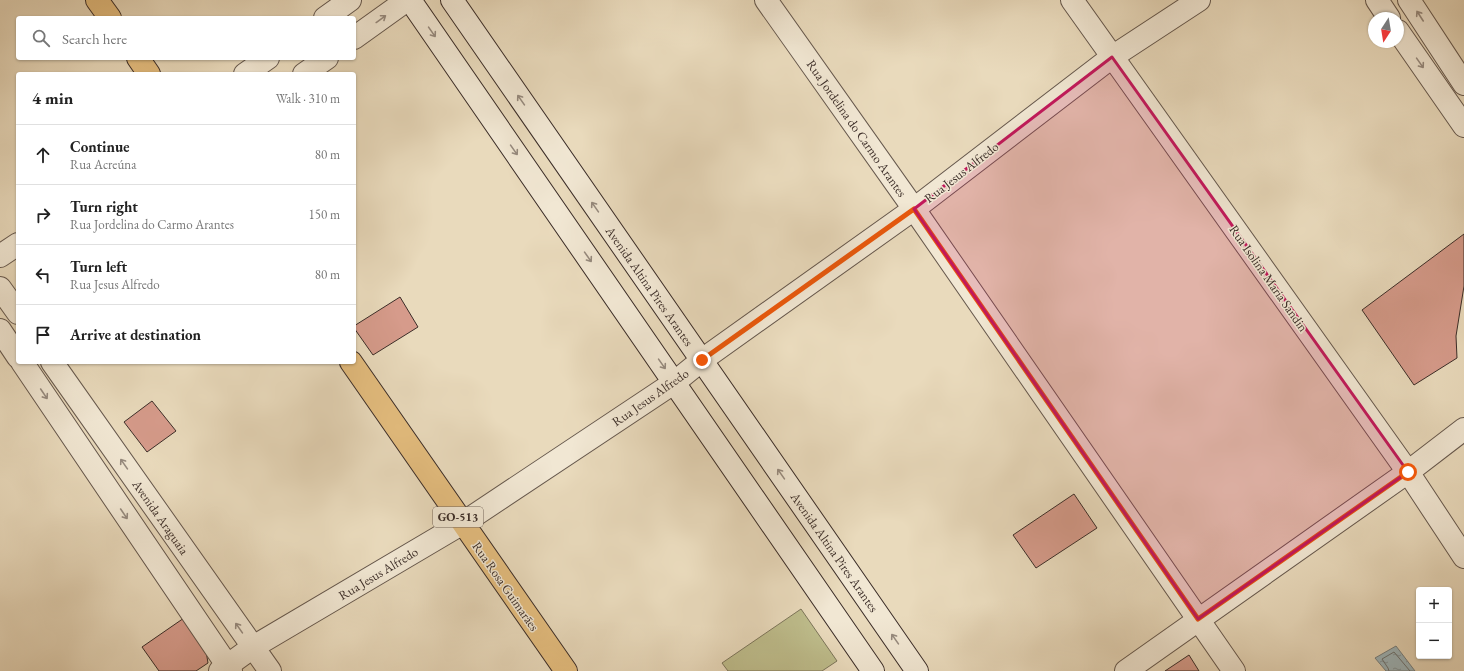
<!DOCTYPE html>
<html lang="en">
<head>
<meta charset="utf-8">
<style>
	body { margin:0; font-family:"EB Garamond",serif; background:#f6f6f6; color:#222 }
	.controls { position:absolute; right:12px; bottom:12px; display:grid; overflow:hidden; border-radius:4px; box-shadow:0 1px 3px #0004 }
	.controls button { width:36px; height:36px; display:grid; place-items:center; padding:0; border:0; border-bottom:1px solid #e0e0e0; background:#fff; color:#222; font:20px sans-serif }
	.compass { position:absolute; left:1368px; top:12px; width:36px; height:36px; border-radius:50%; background:#fff; box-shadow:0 1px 3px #0004; rotate:192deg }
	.stop { position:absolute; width:12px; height:12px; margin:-9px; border:3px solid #ea580c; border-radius:50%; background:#fff }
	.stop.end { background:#ea580c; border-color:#fff; box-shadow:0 1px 4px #0008 }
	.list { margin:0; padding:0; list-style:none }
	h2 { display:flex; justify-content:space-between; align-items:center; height:52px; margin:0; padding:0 16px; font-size:17px }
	h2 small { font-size:13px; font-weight:400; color:#767676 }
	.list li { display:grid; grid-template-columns:26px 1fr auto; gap:12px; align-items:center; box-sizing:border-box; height:60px; padding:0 16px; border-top:1px solid #e0e0e0 }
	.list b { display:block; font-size:15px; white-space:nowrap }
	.list p { margin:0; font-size:13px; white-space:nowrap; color:#767676 }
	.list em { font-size:13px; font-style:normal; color:#767676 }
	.icon { flex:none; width:22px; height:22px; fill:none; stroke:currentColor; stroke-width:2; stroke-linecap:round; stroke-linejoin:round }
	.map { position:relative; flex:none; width:1464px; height:671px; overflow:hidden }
	.search { position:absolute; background:#fff; box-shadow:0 1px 3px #0004; left:16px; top:16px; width:340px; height:44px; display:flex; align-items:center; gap:10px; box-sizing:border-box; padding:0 14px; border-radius:4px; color:#767676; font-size:15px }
	.panel { position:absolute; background:#fff; box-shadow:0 1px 3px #0004; left:16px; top:72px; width:340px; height:292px; border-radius:4px }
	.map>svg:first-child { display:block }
	.green { fill:#bebd8c; stroke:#7c755a }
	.water { fill:url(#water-ripples); stroke:#768081 }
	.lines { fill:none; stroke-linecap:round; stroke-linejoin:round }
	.shore { stroke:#6c7272; stroke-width:1 }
	.building { fill:#d69b8b; stroke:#3b2d28 }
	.street-casing { stroke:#66584d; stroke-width:24 }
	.secondary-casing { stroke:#3b2d28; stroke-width:24 }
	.primary-casing { stroke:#3b2d28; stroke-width:24 }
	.street { stroke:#f1e7d3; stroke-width:22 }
	.secondary { stroke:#f1e7d3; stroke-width:22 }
	.primary { stroke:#e4bd7e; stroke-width:22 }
	.oneway { stroke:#968a7e }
	.route { stroke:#ea580c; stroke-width:5 }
	.marked { fill:#c2185b; fill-opacity:0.2; stroke:#c2185b; stroke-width:3; stroke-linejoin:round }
	.labels { text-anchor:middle; stroke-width:3; stroke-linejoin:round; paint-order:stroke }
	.shield { fill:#f1e7d3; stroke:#72655b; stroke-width:1 }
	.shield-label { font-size:12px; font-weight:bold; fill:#3b2d28 }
	.street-label { font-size:13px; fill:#3b2d28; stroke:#f1e7d3 }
</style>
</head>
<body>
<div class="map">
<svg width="1464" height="671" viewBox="0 0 1464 671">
	<defs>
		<pattern id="water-ripples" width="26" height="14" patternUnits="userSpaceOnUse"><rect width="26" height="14" fill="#9eb7bd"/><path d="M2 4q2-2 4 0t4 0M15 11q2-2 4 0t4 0" fill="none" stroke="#82959a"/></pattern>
	</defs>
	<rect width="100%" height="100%" fill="#e9dabc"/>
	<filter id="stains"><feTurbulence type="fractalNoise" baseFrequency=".005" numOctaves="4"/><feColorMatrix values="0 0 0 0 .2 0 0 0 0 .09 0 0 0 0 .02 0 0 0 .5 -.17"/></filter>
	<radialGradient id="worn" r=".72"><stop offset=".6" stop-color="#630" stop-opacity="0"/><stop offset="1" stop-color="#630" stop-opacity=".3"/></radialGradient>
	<!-- green -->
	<path class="green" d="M801,609L837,661L822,671H728L722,663Z"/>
	<!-- water -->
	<path class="water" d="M1396,646L1415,671H1386L1375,658Z"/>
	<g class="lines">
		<!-- shore -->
		<path class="shore" d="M1389,671L1388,668L1382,659L1394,652L1410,671"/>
	</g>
	<!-- building -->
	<g class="building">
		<path d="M1464,234V286L1456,336L1457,358L1414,385L1362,310Z"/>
		<path d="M400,297L418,327L373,355L354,328V326Z"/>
		<path d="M152,401L176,431L147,452L124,422Z"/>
		<path d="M1074,494L1097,528L1036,568L1013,535Z"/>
		<path d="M184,618L206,651L208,663L196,671H159L142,647Z"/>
		<path d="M1189,655L1199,671H1165Z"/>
	</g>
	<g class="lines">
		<!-- street casing -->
		<g class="street-casing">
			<g id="street">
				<path d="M766,0L914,209L1234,671"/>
				<path d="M1072,0L1408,472L1464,557"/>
				<path d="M1377,0L1389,18"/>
				<path d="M1409,0L1464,84"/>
				<path d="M325,18L350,0"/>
				<path d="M1398,31L1464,126"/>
				<path d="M354,38L407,0"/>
				<path d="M245,74L268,58"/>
				<path d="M304,74L327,58"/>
				<path d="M0,256L18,244"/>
				<path d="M0,288L18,313"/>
				<path d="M0,330L18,357"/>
				<path d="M22,362L231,671"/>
				<path d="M52,362L270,671"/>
				<path d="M220,671L253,647L463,523L675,382L702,360L914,209L1112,57L1199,0"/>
				<path d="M1126,671L1408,472L1464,429"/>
			</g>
		</g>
		<!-- secondary casing -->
		<g class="secondary-casing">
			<g id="secondary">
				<path d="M410,0L873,671"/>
				<path d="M452,0L917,671"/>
			</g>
		</g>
		<!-- primary casing -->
		<g class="primary-casing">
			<g id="primary">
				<path d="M97,0L110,18"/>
				<path d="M138,58L149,74"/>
				<path d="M351,362L566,671"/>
			</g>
		</g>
		<!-- street -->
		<use href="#street" class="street"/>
		<!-- secondary -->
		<use href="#secondary" class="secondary"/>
		<!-- primary -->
		<use href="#primary" class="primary"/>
	</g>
	<!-- one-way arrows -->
	<defs><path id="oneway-shaft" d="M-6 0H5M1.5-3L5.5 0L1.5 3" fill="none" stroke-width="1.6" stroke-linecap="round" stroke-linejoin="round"/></defs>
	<g class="oneway">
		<use href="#oneway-shaft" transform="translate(1420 16) rotate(-123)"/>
		<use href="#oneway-shaft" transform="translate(381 19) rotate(-36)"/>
		<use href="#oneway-shaft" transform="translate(432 32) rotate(55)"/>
		<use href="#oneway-shaft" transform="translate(1420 63) rotate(55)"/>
		<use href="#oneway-shaft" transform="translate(521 100) rotate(-125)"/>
		<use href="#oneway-shaft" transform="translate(514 150) rotate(55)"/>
		<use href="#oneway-shaft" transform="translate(595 207) rotate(-125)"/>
		<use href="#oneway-shaft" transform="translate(588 257) rotate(55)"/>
		<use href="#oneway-shaft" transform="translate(662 364) rotate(55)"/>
		<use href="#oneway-shaft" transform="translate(44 394) rotate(56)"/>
		<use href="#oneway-shaft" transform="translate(124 464) rotate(-125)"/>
		<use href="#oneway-shaft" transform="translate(781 474) rotate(-125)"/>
		<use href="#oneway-shaft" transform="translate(124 514) rotate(56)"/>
		<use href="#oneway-shaft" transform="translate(239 628) rotate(-125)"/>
		<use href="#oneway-shaft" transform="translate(895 639) rotate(-125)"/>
	</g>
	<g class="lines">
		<!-- route -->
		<path class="route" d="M702,360L914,209L1198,619L1408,472"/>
	</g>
	<!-- marked area -->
	<path class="marked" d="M1112,57L1408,472L1198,619L914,209Z"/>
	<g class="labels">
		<!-- shield labels -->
		<rect class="shield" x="433" y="507" width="50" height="20" rx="3"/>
		<g class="shield-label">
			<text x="458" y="521">GO-513</text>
		</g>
		<!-- street labels -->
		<g class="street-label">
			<text transform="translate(857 128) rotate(55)" y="5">Rua Jordelina do Carmo Arantes</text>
			<text transform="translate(961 172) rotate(-38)" y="5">Rua Jesus Alfredo</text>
			<text transform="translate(1269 278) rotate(55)" y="5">Rua Isolina Maria Sandin</text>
			<text transform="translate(650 286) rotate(55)" y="5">Avenida Altina Pires Arantes</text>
			<text transform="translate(650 397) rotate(-35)" y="5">Rua Jesus Alfredo</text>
			<text transform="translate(161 517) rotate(55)" y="5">Avenida Araguaia</text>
			<text transform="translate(835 552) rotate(55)" y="5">Avenida Altina Pires Arantes</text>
			<text transform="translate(378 573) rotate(-31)" y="5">Rua Jesus Alfredo</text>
			<text transform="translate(506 586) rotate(55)" y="5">Rua Rosa Guimarães</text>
		</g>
	</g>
	<rect width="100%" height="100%" filter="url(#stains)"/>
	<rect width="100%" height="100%" fill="url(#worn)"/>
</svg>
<div class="controls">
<button>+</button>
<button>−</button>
</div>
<svg class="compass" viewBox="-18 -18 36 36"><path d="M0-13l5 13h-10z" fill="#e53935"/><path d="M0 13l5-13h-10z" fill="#767676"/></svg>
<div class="stop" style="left:1408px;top:472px"></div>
<div class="stop end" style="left:702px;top:360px"></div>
<div class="search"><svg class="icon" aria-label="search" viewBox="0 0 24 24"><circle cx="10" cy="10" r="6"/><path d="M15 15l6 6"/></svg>Search here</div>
<section class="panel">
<h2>4 min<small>Walk · 310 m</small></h2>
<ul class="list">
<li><svg class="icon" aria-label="ahead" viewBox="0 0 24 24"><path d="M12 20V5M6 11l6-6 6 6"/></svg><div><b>Continue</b><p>Rua Acreúna</p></div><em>80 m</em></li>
<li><svg class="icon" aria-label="right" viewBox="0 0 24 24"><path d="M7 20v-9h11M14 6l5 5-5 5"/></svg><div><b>Turn right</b><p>Rua Jordelina do Carmo Arantes</p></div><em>150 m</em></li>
<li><svg class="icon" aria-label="left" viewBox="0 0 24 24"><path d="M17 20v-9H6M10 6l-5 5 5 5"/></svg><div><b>Turn left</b><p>Rua Jesus Alfredo</p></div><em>80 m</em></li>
<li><svg class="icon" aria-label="arrive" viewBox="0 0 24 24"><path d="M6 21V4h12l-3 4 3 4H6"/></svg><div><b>Arrive at destination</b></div></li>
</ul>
</section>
</div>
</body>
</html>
